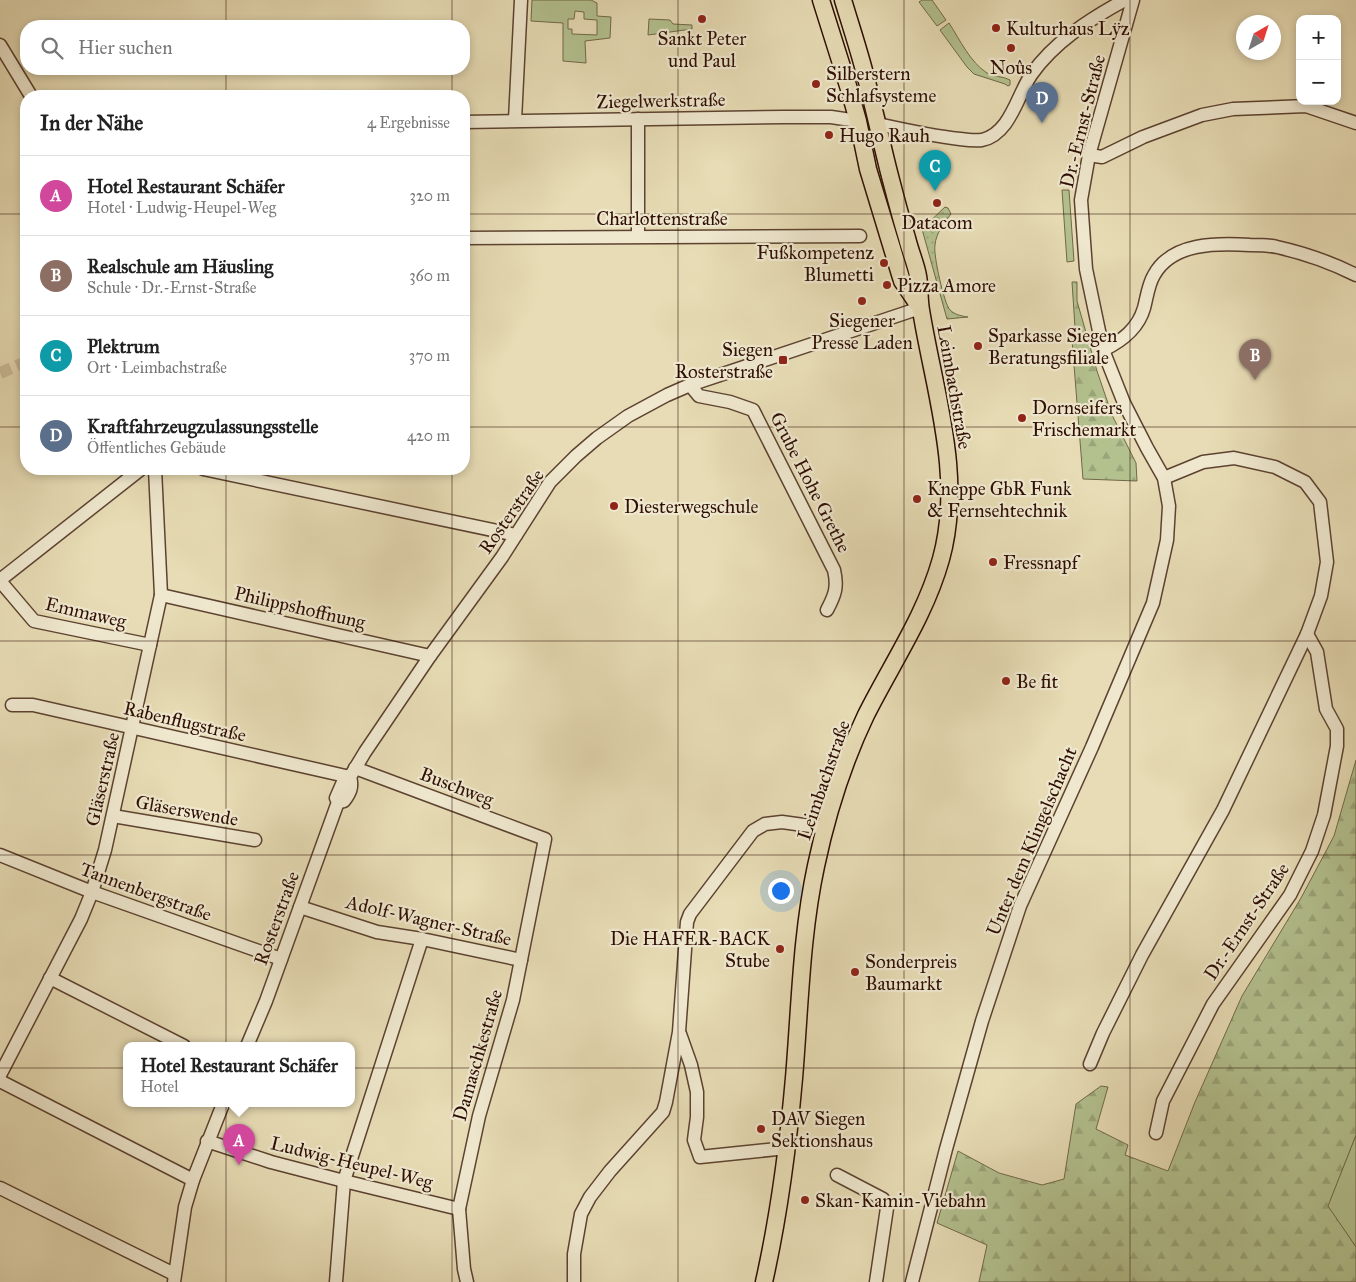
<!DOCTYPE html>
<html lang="de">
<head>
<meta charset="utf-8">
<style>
	body { margin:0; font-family:"IM FELL Great Primer",serif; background:#f2f2f2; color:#222 }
	.controls { position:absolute; right:15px; top:15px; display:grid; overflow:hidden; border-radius:10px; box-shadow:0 2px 8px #0003 }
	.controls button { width:45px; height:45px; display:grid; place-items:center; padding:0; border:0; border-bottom:1px solid #e0e0e0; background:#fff; color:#222; font:25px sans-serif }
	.compass { position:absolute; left:1236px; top:15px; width:45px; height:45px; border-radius:50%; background:#fff; box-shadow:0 2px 8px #0003; rotate:39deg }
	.you { position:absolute; left:780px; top:890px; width:18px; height:18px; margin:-12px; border:4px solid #fff; border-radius:50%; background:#1a73e8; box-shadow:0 0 0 8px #1a73e833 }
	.badge { display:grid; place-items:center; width:32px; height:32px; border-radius:50%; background:#8f2418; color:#fff; font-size:16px; font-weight:700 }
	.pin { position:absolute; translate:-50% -41px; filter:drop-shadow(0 1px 2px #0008) }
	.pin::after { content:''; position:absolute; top:26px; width:18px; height:15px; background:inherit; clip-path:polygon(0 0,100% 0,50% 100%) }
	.popup { position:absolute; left:123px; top:1042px; width:232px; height:65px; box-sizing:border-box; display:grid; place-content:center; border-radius:10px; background:#fff; filter:drop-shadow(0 1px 4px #0005); font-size:16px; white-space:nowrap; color:#767676 }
	.popup b { font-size:19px; color:#222 }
	.popup::after { content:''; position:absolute; left:50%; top:100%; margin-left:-10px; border:10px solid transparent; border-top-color:#fff }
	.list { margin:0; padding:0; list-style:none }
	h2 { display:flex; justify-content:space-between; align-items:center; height:65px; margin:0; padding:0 20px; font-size:21px }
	h2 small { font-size:16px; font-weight:400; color:#767676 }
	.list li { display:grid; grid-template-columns:32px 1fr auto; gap:15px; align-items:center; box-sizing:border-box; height:80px; padding:0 20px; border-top:1px solid #e0e0e0 }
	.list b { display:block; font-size:19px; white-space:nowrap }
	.list p { margin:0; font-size:16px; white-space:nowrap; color:#767676 }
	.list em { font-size:16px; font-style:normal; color:#767676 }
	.icon { flex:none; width:28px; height:28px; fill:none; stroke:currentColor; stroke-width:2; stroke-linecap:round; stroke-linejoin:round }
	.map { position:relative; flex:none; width:1356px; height:1282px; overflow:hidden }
	.search { position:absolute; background:#fff; box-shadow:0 2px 8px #0003; left:20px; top:20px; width:450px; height:55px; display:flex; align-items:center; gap:12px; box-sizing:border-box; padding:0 18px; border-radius:20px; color:#767676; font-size:19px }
	.panel { position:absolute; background:#fff; box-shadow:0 2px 8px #0003; left:20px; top:90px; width:450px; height:385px; border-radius:20px }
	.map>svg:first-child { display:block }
	.grass { fill:#b3c18f; stroke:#706849; fill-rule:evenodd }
	.forest { fill:url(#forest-firs); stroke:#706849 }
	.garden { fill:url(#garden-dots); stroke:#706849 }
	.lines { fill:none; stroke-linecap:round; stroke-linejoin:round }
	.minor-tunnel { stroke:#cbbd9a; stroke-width:12; stroke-dasharray:12 6; stroke-linecap:butt }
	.minor-casing { stroke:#5c4230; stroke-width:15 }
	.major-casing { stroke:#2e0e03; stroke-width:19 }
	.minor { stroke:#efe8cf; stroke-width:12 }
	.major { stroke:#e7dcb5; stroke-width:16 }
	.grid { fill:none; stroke:#2e0e03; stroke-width:1; stroke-opacity:0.55 }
	.poi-dot { fill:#8f2418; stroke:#efe8cf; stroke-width:2 }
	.labels { text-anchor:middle; stroke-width:4.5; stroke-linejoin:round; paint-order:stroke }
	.poi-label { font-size:19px; fill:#2e0e03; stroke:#efe8cf; text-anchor:start }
	.street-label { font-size:19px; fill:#2e0e03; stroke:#efe8cf }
</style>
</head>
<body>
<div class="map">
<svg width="1356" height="1282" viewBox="0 0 1356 1282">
	<defs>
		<pattern id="forest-firs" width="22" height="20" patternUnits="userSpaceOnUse" patternTransform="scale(1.25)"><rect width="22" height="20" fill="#b3c18f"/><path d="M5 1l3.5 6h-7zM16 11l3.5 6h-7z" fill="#9aa57a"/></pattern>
		<pattern id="garden-dots" width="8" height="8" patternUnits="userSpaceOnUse" patternTransform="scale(1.25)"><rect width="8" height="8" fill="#b3c18f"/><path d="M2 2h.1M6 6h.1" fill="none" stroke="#9aa57a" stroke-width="1.8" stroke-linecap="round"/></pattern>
	</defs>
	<rect width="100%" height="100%" fill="#e7dcb5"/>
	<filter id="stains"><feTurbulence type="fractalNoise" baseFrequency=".004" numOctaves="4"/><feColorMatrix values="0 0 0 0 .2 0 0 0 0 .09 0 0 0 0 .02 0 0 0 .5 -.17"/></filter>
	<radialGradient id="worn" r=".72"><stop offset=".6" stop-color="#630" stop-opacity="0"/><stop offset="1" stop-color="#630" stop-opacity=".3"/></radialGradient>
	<!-- grass -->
	<g class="grass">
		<path d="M532,0H591L597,3V16L611,17L610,38L585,41L586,63L563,61V23L531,21ZM575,11L584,12V19L597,20V35L572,34V29H568V19H574Z"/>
		<path d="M922,0H932L946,20L937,26L919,2Z"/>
		<path d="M649,19L670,20L673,24L692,25V29L648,35Z"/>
		<path d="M949,23C960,40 970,62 987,73C994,77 1003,76 1010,80V85L1008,86L1005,84L974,74L967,67L940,30Z"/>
		<path d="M1062,190H1069L1074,261L1067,262Z"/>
		<path d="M1356,1135V1247L1327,1206Z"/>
	</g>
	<!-- forest -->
	<g class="forest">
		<path d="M1072,282H1077V301L1097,371L1112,415L1136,463L1137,481L1083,479L1071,327H1075Z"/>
		<path d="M1356,760V1135L1328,1206L1356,1247V1282H979L987,1245L937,1223L958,1151L999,1173L1042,1185L1064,1179L1076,1104L1101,1086L1108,1087L1096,1129L1128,1145L1125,1155L1168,1171L1195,1102L1242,996L1301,898L1334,836Z"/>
	</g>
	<!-- garden -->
	<path class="garden" d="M945,207L948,208L951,214C944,223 936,233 935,245C933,254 944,304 950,310C955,315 962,316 968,317L947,319L922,229Z"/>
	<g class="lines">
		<!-- minor-tunnel -->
		<path class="minor-tunnel" d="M0,373L26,362"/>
		<!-- minor casing -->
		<g class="minor-casing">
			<g id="minor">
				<path d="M0,45L31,96"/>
				<path d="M638,119V236"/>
				<path d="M515,120L521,0"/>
				<path d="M464,122L784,117H831L858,121"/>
				<path d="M878,124C905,130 932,136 960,139C967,140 975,141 982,140C1010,134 1017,96 1031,75C1054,42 1090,19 1125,0"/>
				<path d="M1089,155L1102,157L1143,137L1202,115L1233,109L1306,106L1356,123"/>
				<path d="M464,238L860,236"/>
				<path d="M1103,350C1122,341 1138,329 1144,308C1147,297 1148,285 1154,275C1172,242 1218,243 1250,245C1259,245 1269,245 1277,247C1304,253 1332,263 1356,275"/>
				<path d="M690,385L699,396L730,402L753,410L834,570C838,587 835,595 827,610"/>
				<path d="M203,469L516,535"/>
				<path d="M0,580L141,469"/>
				<path d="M0,581L34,621L150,645"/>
				<path d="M161,595L430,656"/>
				<path d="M12,705H33L350,777"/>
				<path d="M355,768L545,839L513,1000L479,1116L459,1209L464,1269L467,1282"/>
				<path d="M338,802L344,801C350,793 353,787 350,777"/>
				<path d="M113,816L255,840"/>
				<path d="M0,855L92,892L281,959"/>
				<path d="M300,907L377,932L422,939L521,960"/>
				<path d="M50,978L184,1046"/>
				<path d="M680,1034L691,1065L697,1092V1117L694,1140L700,1157L787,1148"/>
				<path d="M247,1046L266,1001L338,802L336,798L343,782L350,777L365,752L430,656L502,557L550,482L576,456L597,438L628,416L667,395L690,385L920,308"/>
				<path d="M1090,1064L1103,1033L1142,955L1223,810L1307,634L1321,596L1327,562L1320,502L1305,482L1275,467L1234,458L1203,462L1164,478"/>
				<path d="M0,1075L81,919L92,892L105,850L161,595L155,469"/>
				<path d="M0,1081L193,1180"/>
				<path d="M1156,1133L1163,1101L1213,1004L1290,895L1312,851L1324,815L1337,746V729L1326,709L1317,652L1307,634"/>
				<path d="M207,1141L271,1162L344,1181L459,1209"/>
				<path d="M837,1175L883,1199L887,1208L876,1282"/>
				<path d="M0,1188L174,1274"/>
				<path d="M174,1282L185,1207L193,1180L223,1104"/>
				<path d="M336,1282L344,1181L422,939"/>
				<path d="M574,1282V1254L581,1214L590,1197L610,1171L663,1112L666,1102L679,1032L687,922L690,914L753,831L765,824L782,822L825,828"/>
				<path d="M912,1282L946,1149L982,1021L1020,906L1092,747L1153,603L1167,540L1169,506L1164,478L1147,448L1124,403L1103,350L1086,269L1081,200L1089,155L1133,0"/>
			</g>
		</g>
		<!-- major casing -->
		<g class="major-casing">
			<g id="major">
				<path d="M821,0L849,89L858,121L868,169L902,281L919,306"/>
				<path d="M764,1282C779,1215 788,1147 794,1078C800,1007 801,936 816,866C827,814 843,763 866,715C892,663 925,616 941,559C964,476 934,391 921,310C919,299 920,287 918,276C916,264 910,251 907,238C901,219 896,199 891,180C883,150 877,120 869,90C862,59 852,30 843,0"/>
			</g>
		</g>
		<!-- minor -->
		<use href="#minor" class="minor"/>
		<!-- major -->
		<use href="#major" class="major"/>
	</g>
	<!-- grid -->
	<path class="grid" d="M226,0V26M452,0V26M678,0V1282M904,0V1282M1130,0V1282M226,69V96M452,69V96M0,214H26M464,214H1356M0,427H26M464,427H1356M226,469V1282M452,469V1282M0,641H1356M0,855H1356M0,1068H1356"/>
	<!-- markers -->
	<g class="poi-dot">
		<circle cx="702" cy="19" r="5"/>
		<circle cx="996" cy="28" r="5"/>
		<circle cx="1011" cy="48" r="5"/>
		<circle cx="816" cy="84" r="5"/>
		<circle cx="829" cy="135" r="5"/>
		<circle cx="937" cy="203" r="5"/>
		<circle cx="884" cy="263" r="5"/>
		<circle cx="887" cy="285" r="5"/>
		<circle cx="862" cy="301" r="5"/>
		<circle cx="978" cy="346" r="5"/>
		<rect x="778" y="355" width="10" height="10" rx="2.5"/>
		<circle cx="1022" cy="418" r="5"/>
		<circle cx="917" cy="499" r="5"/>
		<circle cx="614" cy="506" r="5"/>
		<circle cx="993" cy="562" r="5"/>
		<circle cx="1006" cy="681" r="5"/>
		<circle cx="780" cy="949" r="5"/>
		<circle cx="855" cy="972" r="5"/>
		<circle cx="761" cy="1129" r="5"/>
		<circle cx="805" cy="1200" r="5"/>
	</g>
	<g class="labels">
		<!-- poi labels -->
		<g class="poi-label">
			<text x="1006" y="35">Kulturhaus Lÿz</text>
			<text x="702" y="45" text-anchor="middle">Sankt Peter<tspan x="702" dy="22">und Paul</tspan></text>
			<text x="1011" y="74" text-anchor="middle">Noûs</text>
			<text x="826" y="80">Silberstern<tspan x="826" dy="22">Schlafsysteme</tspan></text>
			<text x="839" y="142">Hugo Rauh</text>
			<text x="937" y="229" text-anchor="middle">Datacom</text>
			<text x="874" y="259" text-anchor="end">Fußkompetenz<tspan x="874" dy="22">Blumetti</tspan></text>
			<text x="897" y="292">Pizza Amore</text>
			<text x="862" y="327" text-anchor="middle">Siegener<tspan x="862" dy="22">Presse Laden</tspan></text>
			<text x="988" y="342">Sparkasse Siegen<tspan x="988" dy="22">Beratungsfiliale</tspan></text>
			<text x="773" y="356" text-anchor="end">Siegen<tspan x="773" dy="22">Rosterstraße</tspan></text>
			<text x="1032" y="414">Dornseifers<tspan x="1032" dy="22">Frischemarkt</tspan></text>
			<text x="927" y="495">Kneppe GbR Funk<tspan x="927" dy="22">&amp; Fernsehtechnik</tspan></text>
			<text x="624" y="513">Diesterwegschule</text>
			<text x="1003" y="569">Fressnapf</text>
			<text x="1016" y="688">Be fit</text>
			<text x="770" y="945" text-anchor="end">Die HAFER-BACK<tspan x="770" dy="22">Stube</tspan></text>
			<text x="865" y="968">Sonderpreis<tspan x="865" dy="22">Baumarkt</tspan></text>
			<text x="771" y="1125">DAV Siegen<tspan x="771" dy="22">Sektionshaus</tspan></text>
			<text x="815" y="1207">Skan-Kamin-Viebahn</text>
		</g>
		<!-- street labels -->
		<g class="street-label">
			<text transform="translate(661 100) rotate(-1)" y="7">Ziegelwerkstraße</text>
			<text transform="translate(1082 121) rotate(-76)" y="7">Dr.-Ernst-Straße</text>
			<text x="662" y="225">Charlottenstraße</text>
			<text transform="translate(955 387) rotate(80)" y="7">Leimbachstraße</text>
			<text transform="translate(811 482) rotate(63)" y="7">Grube Hohe Grethe</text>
			<text transform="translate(511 511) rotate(-55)" y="7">Rosterstraße</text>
			<text transform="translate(300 607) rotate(13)" y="7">Philippshoffnung</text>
			<text transform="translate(86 612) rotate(13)" y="7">Emmaweg</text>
			<text transform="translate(185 721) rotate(13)" y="7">Rabenflugstraße</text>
			<text transform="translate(102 779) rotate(-77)" y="7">Gläserstraße</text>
			<text transform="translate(823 780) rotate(-71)" y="7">Leimbachstraße</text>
			<text transform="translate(457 786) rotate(21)" y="7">Buschweg</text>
			<text transform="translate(187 810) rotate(10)" y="7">Gläserswende</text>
			<text transform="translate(1031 841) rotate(-67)" y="7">Unter dem Klingelschacht</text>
			<text transform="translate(146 891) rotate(20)" y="7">Tannenbergstraße</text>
			<text transform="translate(276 918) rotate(-70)" y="7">Rosterstraße</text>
			<text transform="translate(429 920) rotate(13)" y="7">Adolf-Wagner-Straße</text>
			<text transform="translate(1246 921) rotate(-56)" y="7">Dr.-Ernst-Straße</text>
			<text transform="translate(477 1055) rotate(-74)" y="7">Damaschkestraße</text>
			<text transform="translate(352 1162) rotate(14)" y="7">Ludwig-Heupel-Weg</text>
		</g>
	</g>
	<rect width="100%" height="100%" filter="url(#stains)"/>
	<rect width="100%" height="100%" fill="url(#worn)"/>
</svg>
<div class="controls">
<button>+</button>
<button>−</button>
</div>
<svg class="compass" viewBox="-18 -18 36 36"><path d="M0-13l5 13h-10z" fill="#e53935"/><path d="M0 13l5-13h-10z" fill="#767676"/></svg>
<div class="you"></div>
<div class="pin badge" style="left:239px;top:1165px;background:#d1479c">A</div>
<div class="popup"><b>Hotel Restaurant Schäfer</b>Hotel</div>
<div class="pin badge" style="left:1255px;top:380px;background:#8d6e63">B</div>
<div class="pin badge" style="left:935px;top:191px;background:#0f9aa8">C</div>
<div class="pin badge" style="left:1042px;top:123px;background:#5c6f8a">D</div>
<div class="search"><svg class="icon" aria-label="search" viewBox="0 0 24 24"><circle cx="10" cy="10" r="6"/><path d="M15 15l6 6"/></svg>Hier suchen</div>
<section class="panel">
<h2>In der Nähe<small>4 Ergebnisse</small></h2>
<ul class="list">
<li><span class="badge" style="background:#d1479c">A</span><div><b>Hotel Restaurant Schäfer</b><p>Hotel · Ludwig-Heupel-Weg</p></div><em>320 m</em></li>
<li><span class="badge" style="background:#8d6e63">B</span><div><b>Realschule am Häusling</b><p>Schule · Dr.-Ernst-Straße</p></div><em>360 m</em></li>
<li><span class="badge" style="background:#0f9aa8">C</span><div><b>Plektrum</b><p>Ort · Leimbachstraße</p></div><em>370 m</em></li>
<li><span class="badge" style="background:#5c6f8a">D</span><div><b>Kraftfahrzeugzulassungsstelle</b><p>Öffentliches Gebäude</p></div><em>420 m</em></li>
</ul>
</section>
</div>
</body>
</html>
